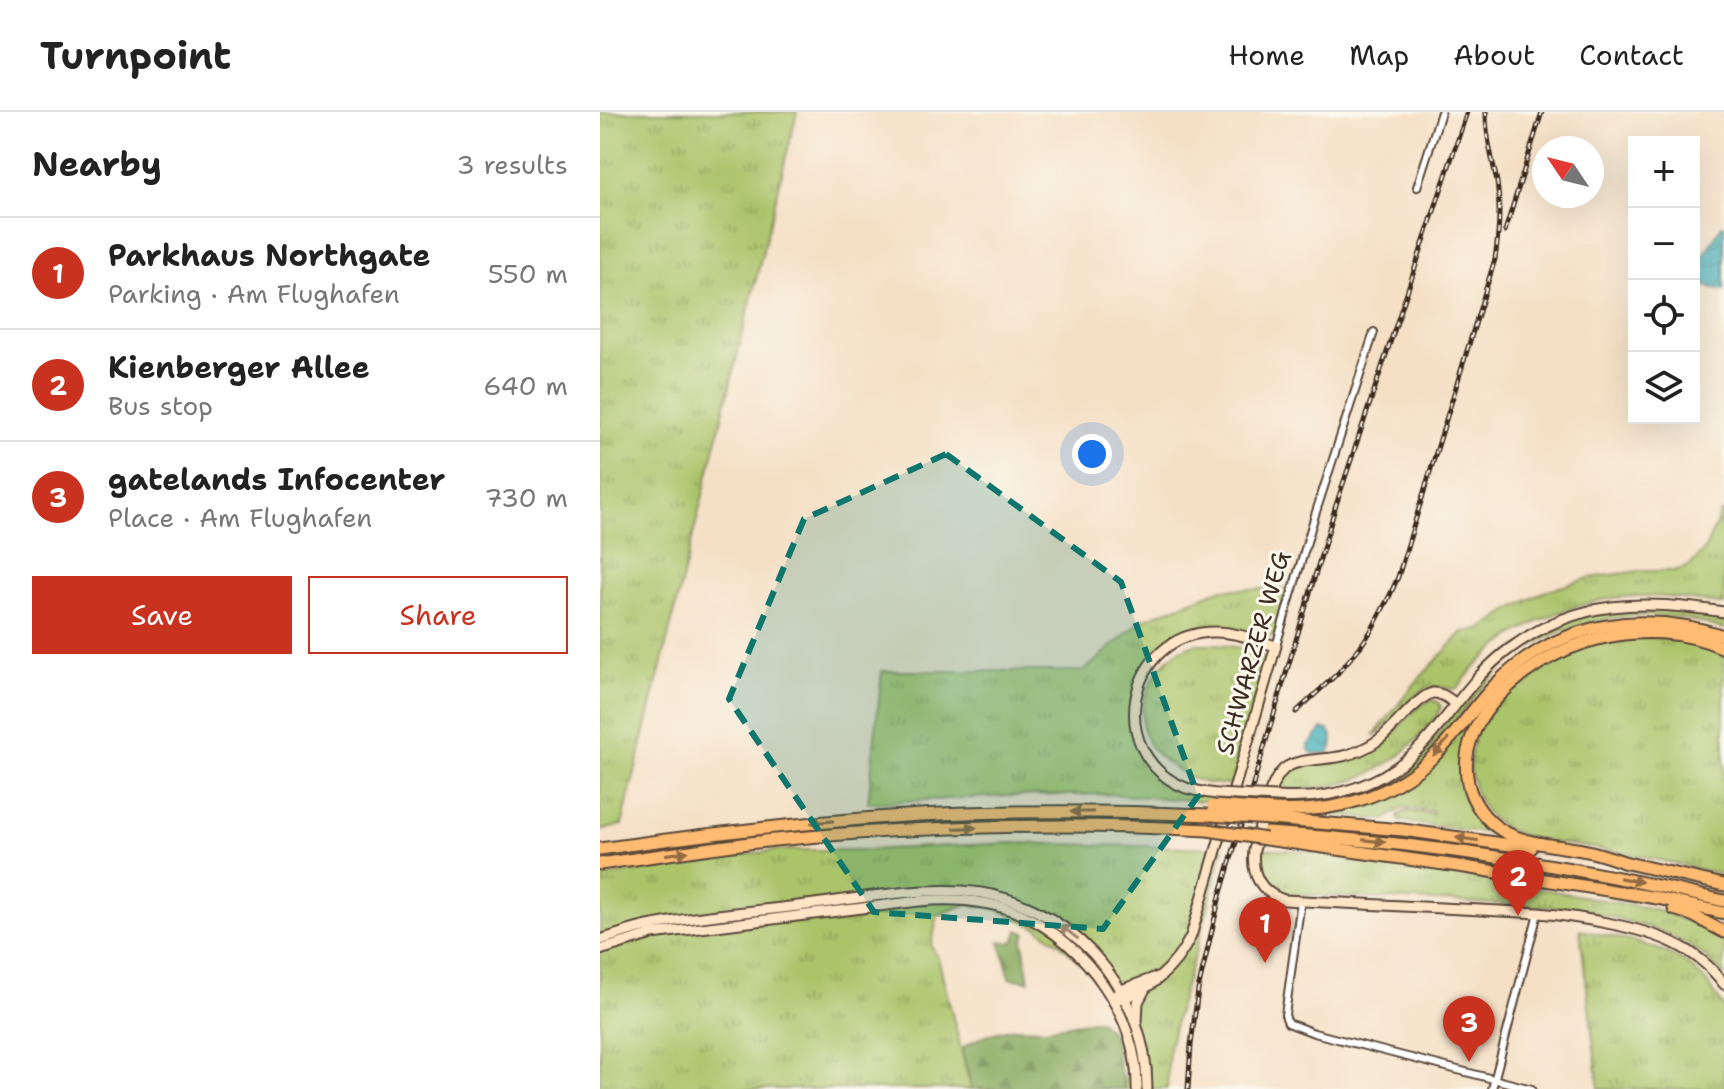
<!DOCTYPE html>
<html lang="en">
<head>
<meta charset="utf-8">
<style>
	body { margin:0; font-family:"Shantell Sans",sans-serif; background:#f2f2f2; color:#222 }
	.controls { position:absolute; right:24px; top:24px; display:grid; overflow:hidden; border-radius:0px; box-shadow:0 8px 32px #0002 }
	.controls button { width:72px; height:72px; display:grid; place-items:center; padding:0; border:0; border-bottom:2px solid #e0e0e0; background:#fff; color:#222; font:40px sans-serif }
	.compass { position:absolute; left:932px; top:24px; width:72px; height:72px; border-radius:50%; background:#fff; box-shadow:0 8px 32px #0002; rotate:305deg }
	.you { position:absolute; left:492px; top:342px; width:28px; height:28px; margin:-20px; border:6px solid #fff; border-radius:50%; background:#1a73e8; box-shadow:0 0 0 12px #1a73e833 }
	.badge { display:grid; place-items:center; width:52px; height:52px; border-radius:50%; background:#c8321e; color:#fff; font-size:26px; font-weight:700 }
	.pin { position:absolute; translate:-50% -66px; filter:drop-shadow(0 2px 4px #0008) }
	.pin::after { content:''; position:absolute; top:42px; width:28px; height:24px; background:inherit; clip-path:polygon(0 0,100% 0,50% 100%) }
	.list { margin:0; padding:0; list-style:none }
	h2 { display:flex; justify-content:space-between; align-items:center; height:104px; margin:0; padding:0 32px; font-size:34px }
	h2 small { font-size:26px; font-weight:400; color:#767676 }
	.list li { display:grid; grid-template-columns:52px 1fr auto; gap:24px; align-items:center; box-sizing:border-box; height:112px; padding:0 32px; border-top:2px solid #e0e0e0 }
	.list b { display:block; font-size:30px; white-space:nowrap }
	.list p { margin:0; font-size:26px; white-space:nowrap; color:#767676 }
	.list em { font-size:26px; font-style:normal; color:#767676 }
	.actions { display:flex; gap:16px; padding:24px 32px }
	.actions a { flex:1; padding:18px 0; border:2px solid #c8321e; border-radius:0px; text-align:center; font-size:28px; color:#c8321e }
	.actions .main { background:#c8321e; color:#fff }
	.icon { flex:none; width:44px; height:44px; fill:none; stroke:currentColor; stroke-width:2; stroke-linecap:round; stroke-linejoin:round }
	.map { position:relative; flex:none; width:1124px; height:977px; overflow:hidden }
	header { display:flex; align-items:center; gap:48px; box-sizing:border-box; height:112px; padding:0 40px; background:#fff; border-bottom:2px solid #e0e0e0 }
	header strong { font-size:38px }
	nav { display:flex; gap:44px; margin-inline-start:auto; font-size:28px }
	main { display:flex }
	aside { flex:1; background:#fff }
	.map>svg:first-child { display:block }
	.grass { fill:url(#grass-tufts); stroke:#737744; stroke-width:2 }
	.forest { fill:url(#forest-firs); stroke:#626a3e; stroke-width:2 }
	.water { fill:url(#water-waves); stroke:#3a6b6a; stroke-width:2 }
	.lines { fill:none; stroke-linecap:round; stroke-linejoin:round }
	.street-casing { stroke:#574537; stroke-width:10 }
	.secondary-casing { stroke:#574537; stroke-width:13 }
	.highway-casing { stroke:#574537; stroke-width:15 }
	.street { stroke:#fff; stroke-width:6 }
	.secondary { stroke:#ffe4c6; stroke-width:9 }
	.highway { stroke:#febb71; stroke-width:11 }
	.rail-casing { stroke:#3b2a1e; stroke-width:5 }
	.rail { stroke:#fbf7ec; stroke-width:2; stroke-dasharray:6; stroke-linecap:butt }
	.secondary-bridge-casing { stroke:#574537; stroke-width:13; stroke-linecap:butt }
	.highway-bridge-casing { stroke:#574537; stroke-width:15; stroke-linecap:butt }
	.secondary-bridge { stroke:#ffe4c6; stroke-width:9 }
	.highway-bridge { stroke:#febb71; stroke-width:11 }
	.oneway { fill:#936b43 }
	.oneway2 { fill:#9d8772 }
	.marked { fill:#0f766e; fill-opacity:0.2; stroke:#0f766e; stroke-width:6; stroke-dasharray:16 10; stroke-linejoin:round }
	.labels { text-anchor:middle; stroke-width:6; stroke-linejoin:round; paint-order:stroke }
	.street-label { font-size:24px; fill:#3b2a1e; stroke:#fbf7ec }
</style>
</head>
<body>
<header>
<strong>Turnpoint</strong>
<nav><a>Home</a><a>Map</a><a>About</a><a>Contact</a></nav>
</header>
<main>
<aside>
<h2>Nearby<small>3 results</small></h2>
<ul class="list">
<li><span class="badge">1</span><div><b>Parkhaus Northgate</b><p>Parking · Am Flughafen</p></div><em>550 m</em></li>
<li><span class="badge">2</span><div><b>Kienberger Allee</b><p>Bus stop</p></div><em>640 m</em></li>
<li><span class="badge">3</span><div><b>gatelands Infocenter</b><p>Place · Am Flughafen</p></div><em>730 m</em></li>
</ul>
<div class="actions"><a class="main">Save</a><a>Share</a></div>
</aside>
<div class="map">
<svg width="1124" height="977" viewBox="0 0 1124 977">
	<defs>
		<pattern id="grass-tufts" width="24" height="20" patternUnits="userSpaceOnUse" patternTransform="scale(2)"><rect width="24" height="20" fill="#abc46a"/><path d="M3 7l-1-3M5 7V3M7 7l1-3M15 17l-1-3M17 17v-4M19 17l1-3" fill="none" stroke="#8c9f57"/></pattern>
		<pattern id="forest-firs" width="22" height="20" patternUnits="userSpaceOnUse" patternTransform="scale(2)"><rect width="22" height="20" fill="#88aa5e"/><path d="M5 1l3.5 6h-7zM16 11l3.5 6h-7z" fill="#708b4d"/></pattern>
		<pattern id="water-waves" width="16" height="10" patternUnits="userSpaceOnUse" patternTransform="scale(2)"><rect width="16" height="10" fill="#3aacb6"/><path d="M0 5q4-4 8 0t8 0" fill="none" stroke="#328c93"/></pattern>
	</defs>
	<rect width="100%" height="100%" fill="#fbf7ec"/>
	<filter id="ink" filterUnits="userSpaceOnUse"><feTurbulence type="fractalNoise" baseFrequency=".0125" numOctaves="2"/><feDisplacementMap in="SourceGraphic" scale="16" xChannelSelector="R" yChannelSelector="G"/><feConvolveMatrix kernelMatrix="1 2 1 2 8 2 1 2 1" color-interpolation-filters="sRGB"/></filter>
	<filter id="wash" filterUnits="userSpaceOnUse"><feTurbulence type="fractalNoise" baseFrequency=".006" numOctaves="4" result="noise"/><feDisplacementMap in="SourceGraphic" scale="32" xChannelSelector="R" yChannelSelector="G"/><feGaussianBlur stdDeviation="1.8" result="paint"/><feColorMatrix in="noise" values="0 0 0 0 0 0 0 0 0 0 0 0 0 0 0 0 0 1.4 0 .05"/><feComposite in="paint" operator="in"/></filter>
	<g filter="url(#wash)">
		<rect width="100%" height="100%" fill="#f5e0c6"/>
		<!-- grass -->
		<g class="grass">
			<path d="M0,0H197L22,713L0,719Z"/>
			<path d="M1121,401H1124V493C1098,489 1071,484 1044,484C975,484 898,519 857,577C849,577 840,575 832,575C812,577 795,612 774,623L817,569L863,520L880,518L908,499L944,480L989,466L1039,459H1074L1090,454L1105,437Z"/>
			<path d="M622,477H690C687,488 682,517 674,523C661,533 640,519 626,517C607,516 582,519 567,530C557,537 549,548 543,558C522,592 529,632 556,660C565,669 599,680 612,685L611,690L510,682L409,684L268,691L282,559H484L542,508Z"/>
			<path d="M1071,497L1124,504V517C1104,511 1085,506 1065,504C1004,499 941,519 896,561C877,579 862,601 845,621C802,670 754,690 690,692V690C742,691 792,673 828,634C843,617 854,597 869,580C882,565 897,550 914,538C943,517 979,502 1015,498C1033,496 1053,497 1071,497Z"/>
			<path d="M1026,526H1068L1089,530L1124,541V763C1081,752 1037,743 993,736C964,731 931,730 905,716C886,706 876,686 872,667C857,606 935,553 984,535C997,530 1012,529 1026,526Z"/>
			<path d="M595,532H617L658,539L663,545L666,558L631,673C622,672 614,672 606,671C589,667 569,654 557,642C528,613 546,565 573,543C579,537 588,535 595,532Z"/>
			<path d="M832,588L838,590L841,595C838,604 830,612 823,620C786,665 734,680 677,677C684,647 723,655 746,646C760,640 778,633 790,624C804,613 816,592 832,588Z"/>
			<path d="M875,604C851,646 855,692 897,721L896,722L812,711L801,708V710L798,707L799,702L808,699L833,702V699L803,695L785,708L725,702L753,695L774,687Z"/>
			<path d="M411,731L624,736L599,828L579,894L569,936L567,977H524L525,959L519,909L504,880L485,855L463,834L438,816L396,797L367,792L338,803L331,834L338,846L371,977H38L33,975L30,977H0V765L177,738H266Z"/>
			<path d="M660,736L725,741L831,757L1054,797L1088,809L1124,828V864L1106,845L1070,823L1048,815L977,796L708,783L707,784C676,782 652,772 660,736Z"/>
			<path d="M980,818L1036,830L1063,839L1084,849L1105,868L1124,895V977H999Z"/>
		</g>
		<!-- forest -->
		<g class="forest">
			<path d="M418,818L426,821L423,829L429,869L410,866L400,829L410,831L415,828Z"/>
			<path d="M498,908L512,920L524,977H372L362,939L365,934L386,923L414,916L444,917Z"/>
		</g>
		<!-- water -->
		<g class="water">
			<path d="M1122,113H1124V178L1094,172V159Z"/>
			<path d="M722,617L729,618C734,626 735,633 729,641L713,642L709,638V633Z"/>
		</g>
	</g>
	<g filter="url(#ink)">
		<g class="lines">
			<!-- street casing -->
			<g class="street-casing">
				<g id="street">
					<path d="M817,75L841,0"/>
					<path d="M676,534L715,403L774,220"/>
					<path d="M701,789L685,903L688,911L714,921L932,977"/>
					<path d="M892,977L938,801"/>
				</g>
			</g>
			<!-- secondary casing -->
			<g class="secondary-casing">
				<g id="secondary">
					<path d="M855,591C849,587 841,580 833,581C819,583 792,619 777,629C767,636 755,641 743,644C727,648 697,646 684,657C667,672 660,717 654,738C651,762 660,780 684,788L938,801C963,803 987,807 1012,812C1056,821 1096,834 1124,872"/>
					<path d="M677,685C735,689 787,672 826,629C855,597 872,565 908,538C977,486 1043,488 1124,500"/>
					<path d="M0,828C17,823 35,816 53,813C100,803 150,800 198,794C251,788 308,776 362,779C464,784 548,875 547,977"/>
					<path d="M0,838L52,822L319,789C353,786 389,788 421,802C486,831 538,905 537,977"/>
					<path d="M517,882L521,878L554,866"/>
					<path d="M513,888C547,883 576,855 591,824L676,534C656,528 636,520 615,520C526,520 503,643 586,676C596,679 606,681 616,682"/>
					<path d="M537,910L538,890L544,879"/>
				</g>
			</g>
			<!-- highway casing -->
			<g class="highway-casing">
				<g id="highway">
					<path d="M673,698C733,701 791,686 835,643C857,622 873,596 894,574C957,510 1041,497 1124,524"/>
					<path d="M670,707L803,718L931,736"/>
					<path d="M667,721C821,730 974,753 1124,789"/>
					<path d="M666,727L865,755L1057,786L1124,801"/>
					<path d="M0,737C106,722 213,709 320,703C417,698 514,699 611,703"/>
					<path d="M1023,750L1124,773"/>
					<path d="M1027,751C1015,747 1004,743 992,740C963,733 929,734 903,719C886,709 872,691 868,671C862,641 872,616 891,593C946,527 1045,501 1124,536"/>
					<path d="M0,752C58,744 117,734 175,728C319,714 464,710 608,718"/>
					<path d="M1074,797L1092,803L1124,820"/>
				</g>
			</g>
			<!-- street -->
			<use href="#street" class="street"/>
			<!-- secondary -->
			<use href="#secondary" class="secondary"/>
			<!-- highway -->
			<use href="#highway" class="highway"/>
			<!-- rail casing -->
			<g class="rail-casing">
				<g id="rail">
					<path d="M905,119L942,0"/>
					<path d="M696,600L737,562L760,535L771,519L790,483L798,465L895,147C899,121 901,96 897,70C892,46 886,24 886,0"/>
					<path d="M588,977L591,933L598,878L620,784L736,393L867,0"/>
				</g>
			</g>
			<!-- rail -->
			<use href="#rail" class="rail"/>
			<!-- secondary-bridge casing -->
			<g class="secondary-bridge-casing">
				<path id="secondary-bridge" d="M616,682L677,685"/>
			</g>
			<!-- highway-bridge casing -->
			<g class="highway-bridge-casing">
				<g id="highway-bridge">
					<path d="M613,694L673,698"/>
					<path d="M611,703L670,707"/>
					<path d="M608,718L666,727"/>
				</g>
			</g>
			<!-- secondary-bridge -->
			<use href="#secondary-bridge" class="secondary-bridge"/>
			<!-- highway-bridge -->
			<use href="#highway-bridge" class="highway-bridge"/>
		</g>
		<!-- one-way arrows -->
		<defs><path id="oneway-solid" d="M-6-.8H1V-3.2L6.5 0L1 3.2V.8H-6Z" transform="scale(2)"/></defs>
		<g class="oneway">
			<use href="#oneway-solid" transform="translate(841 635) rotate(132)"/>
			<use href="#oneway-solid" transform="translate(482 700) rotate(-180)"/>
			<use href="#oneway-solid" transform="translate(222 710) rotate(175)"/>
			<use href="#oneway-solid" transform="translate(365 716) rotate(-2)"/>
			<use href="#oneway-solid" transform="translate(867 727) rotate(-172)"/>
			<use href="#oneway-solid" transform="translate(774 729) rotate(6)"/>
			<use href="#oneway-solid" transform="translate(77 741) rotate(-8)"/>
			<use href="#oneway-solid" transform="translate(1031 768) rotate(10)"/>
		</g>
		<use class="oneway2" href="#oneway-solid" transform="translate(469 820) rotate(-143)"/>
	</g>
	<!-- marked area -->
	<path class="marked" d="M346,342L521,470L598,684L503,817L274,800L129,587L204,407Z"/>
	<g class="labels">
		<!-- street labels -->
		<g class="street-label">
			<text transform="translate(653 541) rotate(-74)" y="8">SCHWARZER WEG</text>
		</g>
	</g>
</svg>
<div class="controls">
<button>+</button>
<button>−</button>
<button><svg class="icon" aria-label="locate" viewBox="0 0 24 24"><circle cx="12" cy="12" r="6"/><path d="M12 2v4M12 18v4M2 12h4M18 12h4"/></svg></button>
<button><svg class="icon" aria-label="layers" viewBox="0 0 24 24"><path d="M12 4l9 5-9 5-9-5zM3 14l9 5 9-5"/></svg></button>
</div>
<svg class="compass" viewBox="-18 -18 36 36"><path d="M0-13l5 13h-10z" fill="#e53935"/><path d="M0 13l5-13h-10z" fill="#767676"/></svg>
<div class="you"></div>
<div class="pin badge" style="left:665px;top:851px">1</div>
<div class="pin badge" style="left:918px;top:804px">2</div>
<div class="pin badge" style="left:869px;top:950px">3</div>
</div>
</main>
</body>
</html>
